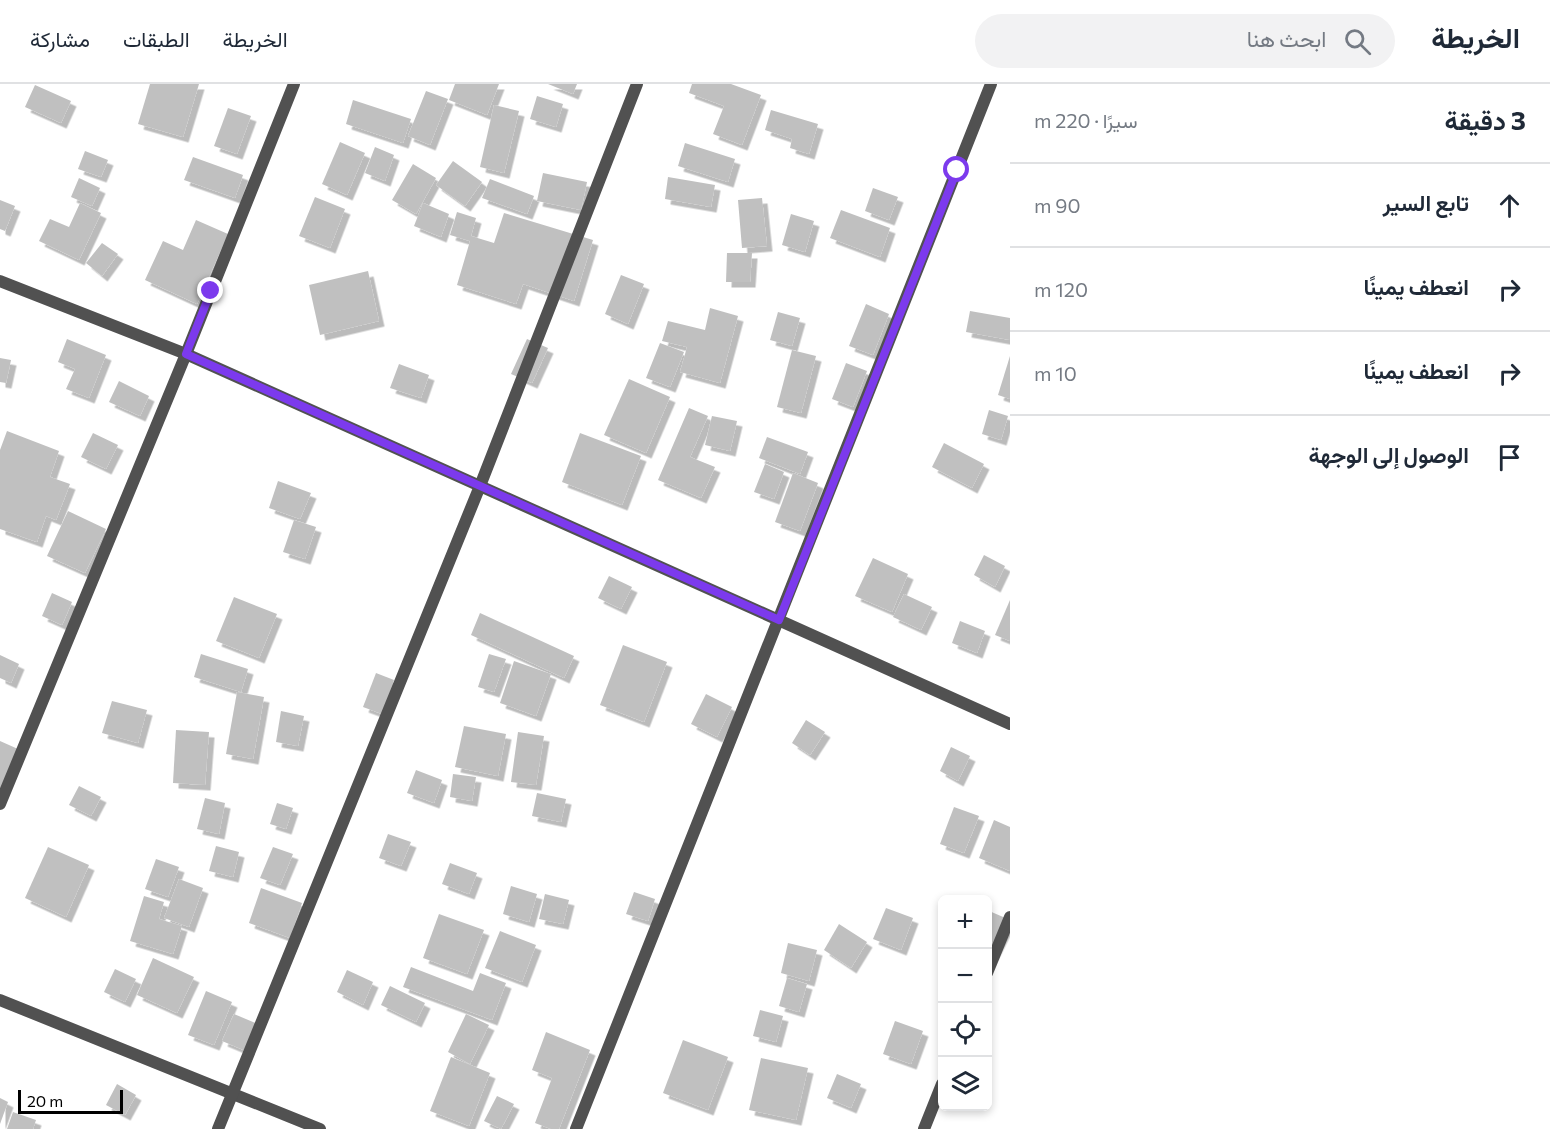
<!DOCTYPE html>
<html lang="ar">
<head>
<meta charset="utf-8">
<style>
	body { margin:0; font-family:Commissioner,Vazirmatn,sans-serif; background:#f2f2f3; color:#1f2937; direction:rtl }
	.controls { position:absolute; right:18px; bottom:18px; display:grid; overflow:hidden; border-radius:9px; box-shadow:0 3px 9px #0003 }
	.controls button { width:54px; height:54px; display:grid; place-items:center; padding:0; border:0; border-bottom:2px solid #e0e1e3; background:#fff; color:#1f2937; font:30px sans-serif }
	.scale { position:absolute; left:18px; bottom:15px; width:105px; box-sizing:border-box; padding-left:6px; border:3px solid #000; border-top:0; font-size:16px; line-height:21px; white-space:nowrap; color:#000; -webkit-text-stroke:4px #fff; paint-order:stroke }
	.stop { position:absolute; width:18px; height:18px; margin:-14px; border:4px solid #7c3aed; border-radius:50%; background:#fff }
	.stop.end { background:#7c3aed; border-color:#fff; box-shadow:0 2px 6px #0008 }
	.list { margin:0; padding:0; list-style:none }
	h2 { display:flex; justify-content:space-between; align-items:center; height:78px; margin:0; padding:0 24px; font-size:26px }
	h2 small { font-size:20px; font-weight:400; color:#747a83 }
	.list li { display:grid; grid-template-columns:39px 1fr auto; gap:18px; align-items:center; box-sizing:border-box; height:84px; padding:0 24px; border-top:2px solid #e0e1e3 }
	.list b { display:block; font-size:22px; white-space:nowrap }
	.list em { font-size:20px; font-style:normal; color:#747a83 }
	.icon { flex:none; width:33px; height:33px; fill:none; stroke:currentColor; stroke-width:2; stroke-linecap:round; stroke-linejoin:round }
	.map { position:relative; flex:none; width:1010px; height:1045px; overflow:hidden; direction:ltr }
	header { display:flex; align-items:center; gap:36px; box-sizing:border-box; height:84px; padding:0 30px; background:#fff; border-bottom:2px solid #e0e1e3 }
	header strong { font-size:28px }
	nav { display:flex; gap:33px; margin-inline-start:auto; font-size:21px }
	.search { width:420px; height:54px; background:#f2f2f3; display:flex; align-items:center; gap:15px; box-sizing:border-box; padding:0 21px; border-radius:33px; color:#747a83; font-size:22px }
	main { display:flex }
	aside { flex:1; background:#fff }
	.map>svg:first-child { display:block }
	.building { fill:#c0c0c0; filter:url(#shadow) }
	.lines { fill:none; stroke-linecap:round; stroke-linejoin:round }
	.street { stroke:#515151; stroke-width:12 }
	.route { stroke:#7c3aed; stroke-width:8 }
</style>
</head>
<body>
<header>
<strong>الخريطة</strong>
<div class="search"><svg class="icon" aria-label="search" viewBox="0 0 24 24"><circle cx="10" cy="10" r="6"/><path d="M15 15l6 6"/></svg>ابحث هنا</div>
<nav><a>الخريطة</a><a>الطبقات</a><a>مشاركة</a></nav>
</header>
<main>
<aside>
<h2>3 دقيقة<small>سيرًا · 220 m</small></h2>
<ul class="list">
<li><svg class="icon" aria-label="ahead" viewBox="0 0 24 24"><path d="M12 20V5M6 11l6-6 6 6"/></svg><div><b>تابع السير</b></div><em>90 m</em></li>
<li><svg class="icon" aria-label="right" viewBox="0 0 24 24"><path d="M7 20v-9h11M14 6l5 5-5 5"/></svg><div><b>انعطف يمينًا</b></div><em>120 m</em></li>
<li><svg class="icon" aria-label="right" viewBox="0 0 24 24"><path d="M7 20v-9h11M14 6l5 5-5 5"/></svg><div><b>انعطف يمينًا</b></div><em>10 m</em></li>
<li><svg class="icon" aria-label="arrive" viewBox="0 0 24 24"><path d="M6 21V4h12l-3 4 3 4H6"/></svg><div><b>الوصول إلى الوجهة</b></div></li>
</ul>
</aside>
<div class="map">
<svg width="1010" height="1045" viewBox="0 0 1010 1045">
	<defs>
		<filter id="shadow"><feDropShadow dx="5.5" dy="5.5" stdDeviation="0" flood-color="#0004"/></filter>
	</defs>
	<rect width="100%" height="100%" fill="#fff"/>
	<!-- building -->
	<g class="building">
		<path d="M150,0H199L183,53L138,40Z"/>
		<path d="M455,0H499L487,31L449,16Z"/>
		<path d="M548,0H577L573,10Z"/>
		<path d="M692,0H731L761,11L742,61L713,50L724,22L689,9Z"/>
		<path d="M35,1L71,17L61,39L25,23Z"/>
		<path d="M426,7L448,15L430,61L408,52Z"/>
		<path d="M537,12L563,20L556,43L530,35Z"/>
		<path d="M353,16L411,35L403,59L346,40Z"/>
		<path d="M494,21L519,27L504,89L480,83Z"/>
		<path d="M228,24L251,32L237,70L214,62Z"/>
		<path d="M771,26L818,40L809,70L790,64L792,55L765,46Z"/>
		<path d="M340,58L365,69L347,111L322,100Z"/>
		<path d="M685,59L735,75L728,98L678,82Z"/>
		<path d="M375,63L394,71L385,97L365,89Z"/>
		<path d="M85,67L108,76L101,93L78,85Z"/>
		<path d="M193,73L243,91L235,114L184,96Z"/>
		<path d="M453,77L482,98L465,122L436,101Z"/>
		<path d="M413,80L436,94L416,130L392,116Z"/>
		<path d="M543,89L587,98L581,126L537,117Z"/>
		<path d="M668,93L715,101L711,123L665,115Z"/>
		<path d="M79,94L100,104L92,122L71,113Z"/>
		<path d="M490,95L534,112L527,130L482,114Z"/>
		<path d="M873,104L898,113L889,136L865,127Z"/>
		<path d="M315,113L345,125L330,164L299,152Z"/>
		<path d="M762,114L767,162L742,164L738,116Z"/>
		<path d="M0,116L15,122L5,147L0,145Z"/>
		<path d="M80,119L101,129L79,176L39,157L50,135L69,143Z"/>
		<path d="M423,119L449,130L441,153L414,142Z"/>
		<path d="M841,126L890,144L880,173L830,154Z"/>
		<path d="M457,128L476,134L471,152L494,159L504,129L593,156L574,217L523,200L516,220L457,201L470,157L450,151Z"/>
		<path d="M791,130L814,137L805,168L782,161Z"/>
		<path d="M196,136L228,150L197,220L145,196L163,157L183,166Z"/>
		<path d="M102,159L118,170L102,192L86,179Z"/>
		<path d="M727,169H752L750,198H726Z"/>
		<path d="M368,187L379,237L320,251L309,201Z"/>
		<path d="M621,191L644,200L628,240L605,230Z"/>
		<path d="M866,220L889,230L873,271L849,262Z"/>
		<path d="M710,224L738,232L720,299L680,288L687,263L662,257L668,237L705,246Z"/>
		<path d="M970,227L1010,234V256L966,248Z"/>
		<path d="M778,228L800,234L792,262L770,256Z"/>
		<path d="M67,255L106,271L89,314L66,305L75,285L58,278Z"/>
		<path d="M527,255L548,264L532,299L511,290Z"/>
		<path d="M660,259L684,268L670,303L646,294Z"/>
		<path d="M792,266L816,272L801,329L777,323Z"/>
		<path d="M1010,272V315L998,311Z"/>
		<path d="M0,274L11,276L6,299L0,298Z"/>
		<path d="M846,279L867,287L853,323L832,315Z"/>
		<path d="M399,280L429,291L421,314L390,304Z"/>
		<path d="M629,295L670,313L646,369L604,351Z"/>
		<path d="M119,297L149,312L140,332L109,318Z"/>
		<path d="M689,324L708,332L690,373L715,383L701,414L658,396Z"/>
		<path d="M989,326L1008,332L1001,356L982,350Z"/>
		<path d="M712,332L737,337L730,367L705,361Z"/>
		<path d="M7,347L59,367L50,393L70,400L56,436L46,432L37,458L0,445V366Z"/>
		<path d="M93,349L118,361L106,385L81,373Z"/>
		<path d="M580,349L641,372L622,421L562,398Z"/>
		<path d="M767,353L808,368L800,390L759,374Z"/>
		<path d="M944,359L984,380L972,404L932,383Z"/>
		<path d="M765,380L784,388L774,415L754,408Z"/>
		<path d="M793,389L818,399L800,447L775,438Z"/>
		<path d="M278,397L311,409L300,435L269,424Z"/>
		<path d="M68,427L106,445L85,489L47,472Z"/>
		<path d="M294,436L316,443L305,475L283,468Z"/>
		<path d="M984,471L1005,482L995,503L974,491Z"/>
		<path d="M873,474L908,490L892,528L855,512Z"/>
		<path d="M609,492L632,503L621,525L598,514Z"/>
		<path d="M52,509L72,518L62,541L42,532Z"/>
		<path d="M904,510L932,523L921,546L893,533Z"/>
		<path d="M234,513L277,530L259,574L216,557Z"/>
		<path d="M1010,516V557L995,551Z"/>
		<path d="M480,529L574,572L564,594L471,551Z"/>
		<path d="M960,537L985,547L977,569L952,559Z"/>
		<path d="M623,561L667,578L644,638L600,621Z"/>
		<path d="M201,570L248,585L241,608L194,593Z"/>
		<path d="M489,570L506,575L494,608L478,603Z"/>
		<path d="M0,571L19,580L11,599L0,594Z"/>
		<path d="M514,577L551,590L536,632L500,619Z"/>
		<path d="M376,589L394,596L382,630L363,623Z"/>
		<path d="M237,608L264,613L253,675L226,670Z"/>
		<path d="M706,610L732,623L717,653L691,640Z"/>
		<path d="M112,617L147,626L138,659L102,649Z"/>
		<path d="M281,627L304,632L298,662L276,658Z"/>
		<path d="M806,636L825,648L810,671L792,659Z"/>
		<path d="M464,642L506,650L498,692L455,683Z"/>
		<path d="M176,646L209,648L205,701L173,699Z"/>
		<path d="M518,648L544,652L536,701L511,698Z"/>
		<path d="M0,657L18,665L0,707Z"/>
		<path d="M951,663L970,672L958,697L940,687Z"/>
		<path d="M416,686L442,696L434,719L407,709Z"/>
		<path d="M453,690L476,693L472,717L450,713Z"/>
		<path d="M79,702L101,713L91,732L69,721Z"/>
		<path d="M537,709L566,715L561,738L532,732Z"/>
		<path d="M205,714L225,719L219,750L197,745Z"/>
		<path d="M277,719L293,724L286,745L270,740Z"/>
		<path d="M954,723L979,732L964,769L940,760Z"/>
		<path d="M994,736L1010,743V787L979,774Z"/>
		<path d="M388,750L411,758L401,782L379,774Z"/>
		<path d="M216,762L239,768L233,793L209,787Z"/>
		<path d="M48,763L89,781L66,833L25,814Z"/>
		<path d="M273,763L293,770L280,801L260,794Z"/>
		<path d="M156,775L179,783L168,813L145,805Z"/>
		<path d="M450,779L477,789L469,810L442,800Z"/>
		<path d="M179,795L203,804L189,843L164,834Z"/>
		<path d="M511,802L537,810L529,838L503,830Z"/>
		<path d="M261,804L302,819L290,854L249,839Z"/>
		<path d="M634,808L655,815L648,837L626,830Z"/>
		<path d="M545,810L569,816L563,840L539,835Z"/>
		<path d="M144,812L164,818L159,835L182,842L173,870L130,857Z"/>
		<path d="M886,824L913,834L901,866L873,855Z"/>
		<path d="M987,826L1010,836L987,883Z"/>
		<path d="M439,830L484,846L467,890L423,874Z"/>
		<path d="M839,840L867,858L851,884L824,866Z"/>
		<path d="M500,847L536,861L522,898L485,884Z"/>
		<path d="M788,859L817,866L809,897L781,889Z"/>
		<path d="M153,874L194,893L177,929L137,911Z"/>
		<path d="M411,883L473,907L480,889L506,899L492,936L403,903Z"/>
		<path d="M115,885L136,895L125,918L104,908Z"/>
		<path d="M347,886L373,898L363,921L337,908Z"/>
		<path d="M787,894L807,900L799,928L779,922Z"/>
		<path d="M390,902L425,919L416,938L381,921Z"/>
		<path d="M206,907L232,918L214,961L188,951Z"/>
		<path d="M760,926L783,932L776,958L753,952Z"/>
		<path d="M234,930L258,940L246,967L222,957Z"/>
		<path d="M466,930L489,941L470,980L448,968Z"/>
		<path d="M895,937L923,947L911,980L883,970Z"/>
		<path d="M546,948L590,966L559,1045H551L535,1039L552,994L532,986Z"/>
		<path d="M683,956L728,973L708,1026L663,1009Z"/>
		<path d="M451,973L490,989L469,1042L430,1027Z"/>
		<path d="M761,974L808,984L796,1036L749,1026Z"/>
		<path d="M837,990L861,1000L851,1024L827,1014Z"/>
		<path d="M117,1000L136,1011L125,1031L106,1021Z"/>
		<path d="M497,1012L514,1020L501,1045L484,1037Z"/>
		<path d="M0,1014L8,1018L0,1040Z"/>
		<path d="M13,1028L36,1036L33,1045H7Z"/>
	</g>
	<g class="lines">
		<!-- street -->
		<g class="street">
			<path d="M0,197L186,270L1010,640"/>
			<path d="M0,720L186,270L294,0"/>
			<path d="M987,889L1010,833"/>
			<path d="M0,916L320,1045"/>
			<path d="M218,1045L480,402L637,0"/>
			<path d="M576,1045L991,0"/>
			<path d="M924,1045L942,1000"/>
		</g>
	</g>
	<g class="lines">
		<!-- route -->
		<path class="route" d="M211,207L186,270L779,536L957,86"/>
	</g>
</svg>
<div class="controls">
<button>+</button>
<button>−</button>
<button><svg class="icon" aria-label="locate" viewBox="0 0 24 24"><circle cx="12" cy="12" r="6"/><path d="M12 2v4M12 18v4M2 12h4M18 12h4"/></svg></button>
<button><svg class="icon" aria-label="layers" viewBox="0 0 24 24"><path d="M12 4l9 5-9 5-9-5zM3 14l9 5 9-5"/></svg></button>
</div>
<div class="scale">20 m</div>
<div class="stop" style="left:957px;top:86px"></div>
<div class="stop end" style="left:211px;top:207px"></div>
</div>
</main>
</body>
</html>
